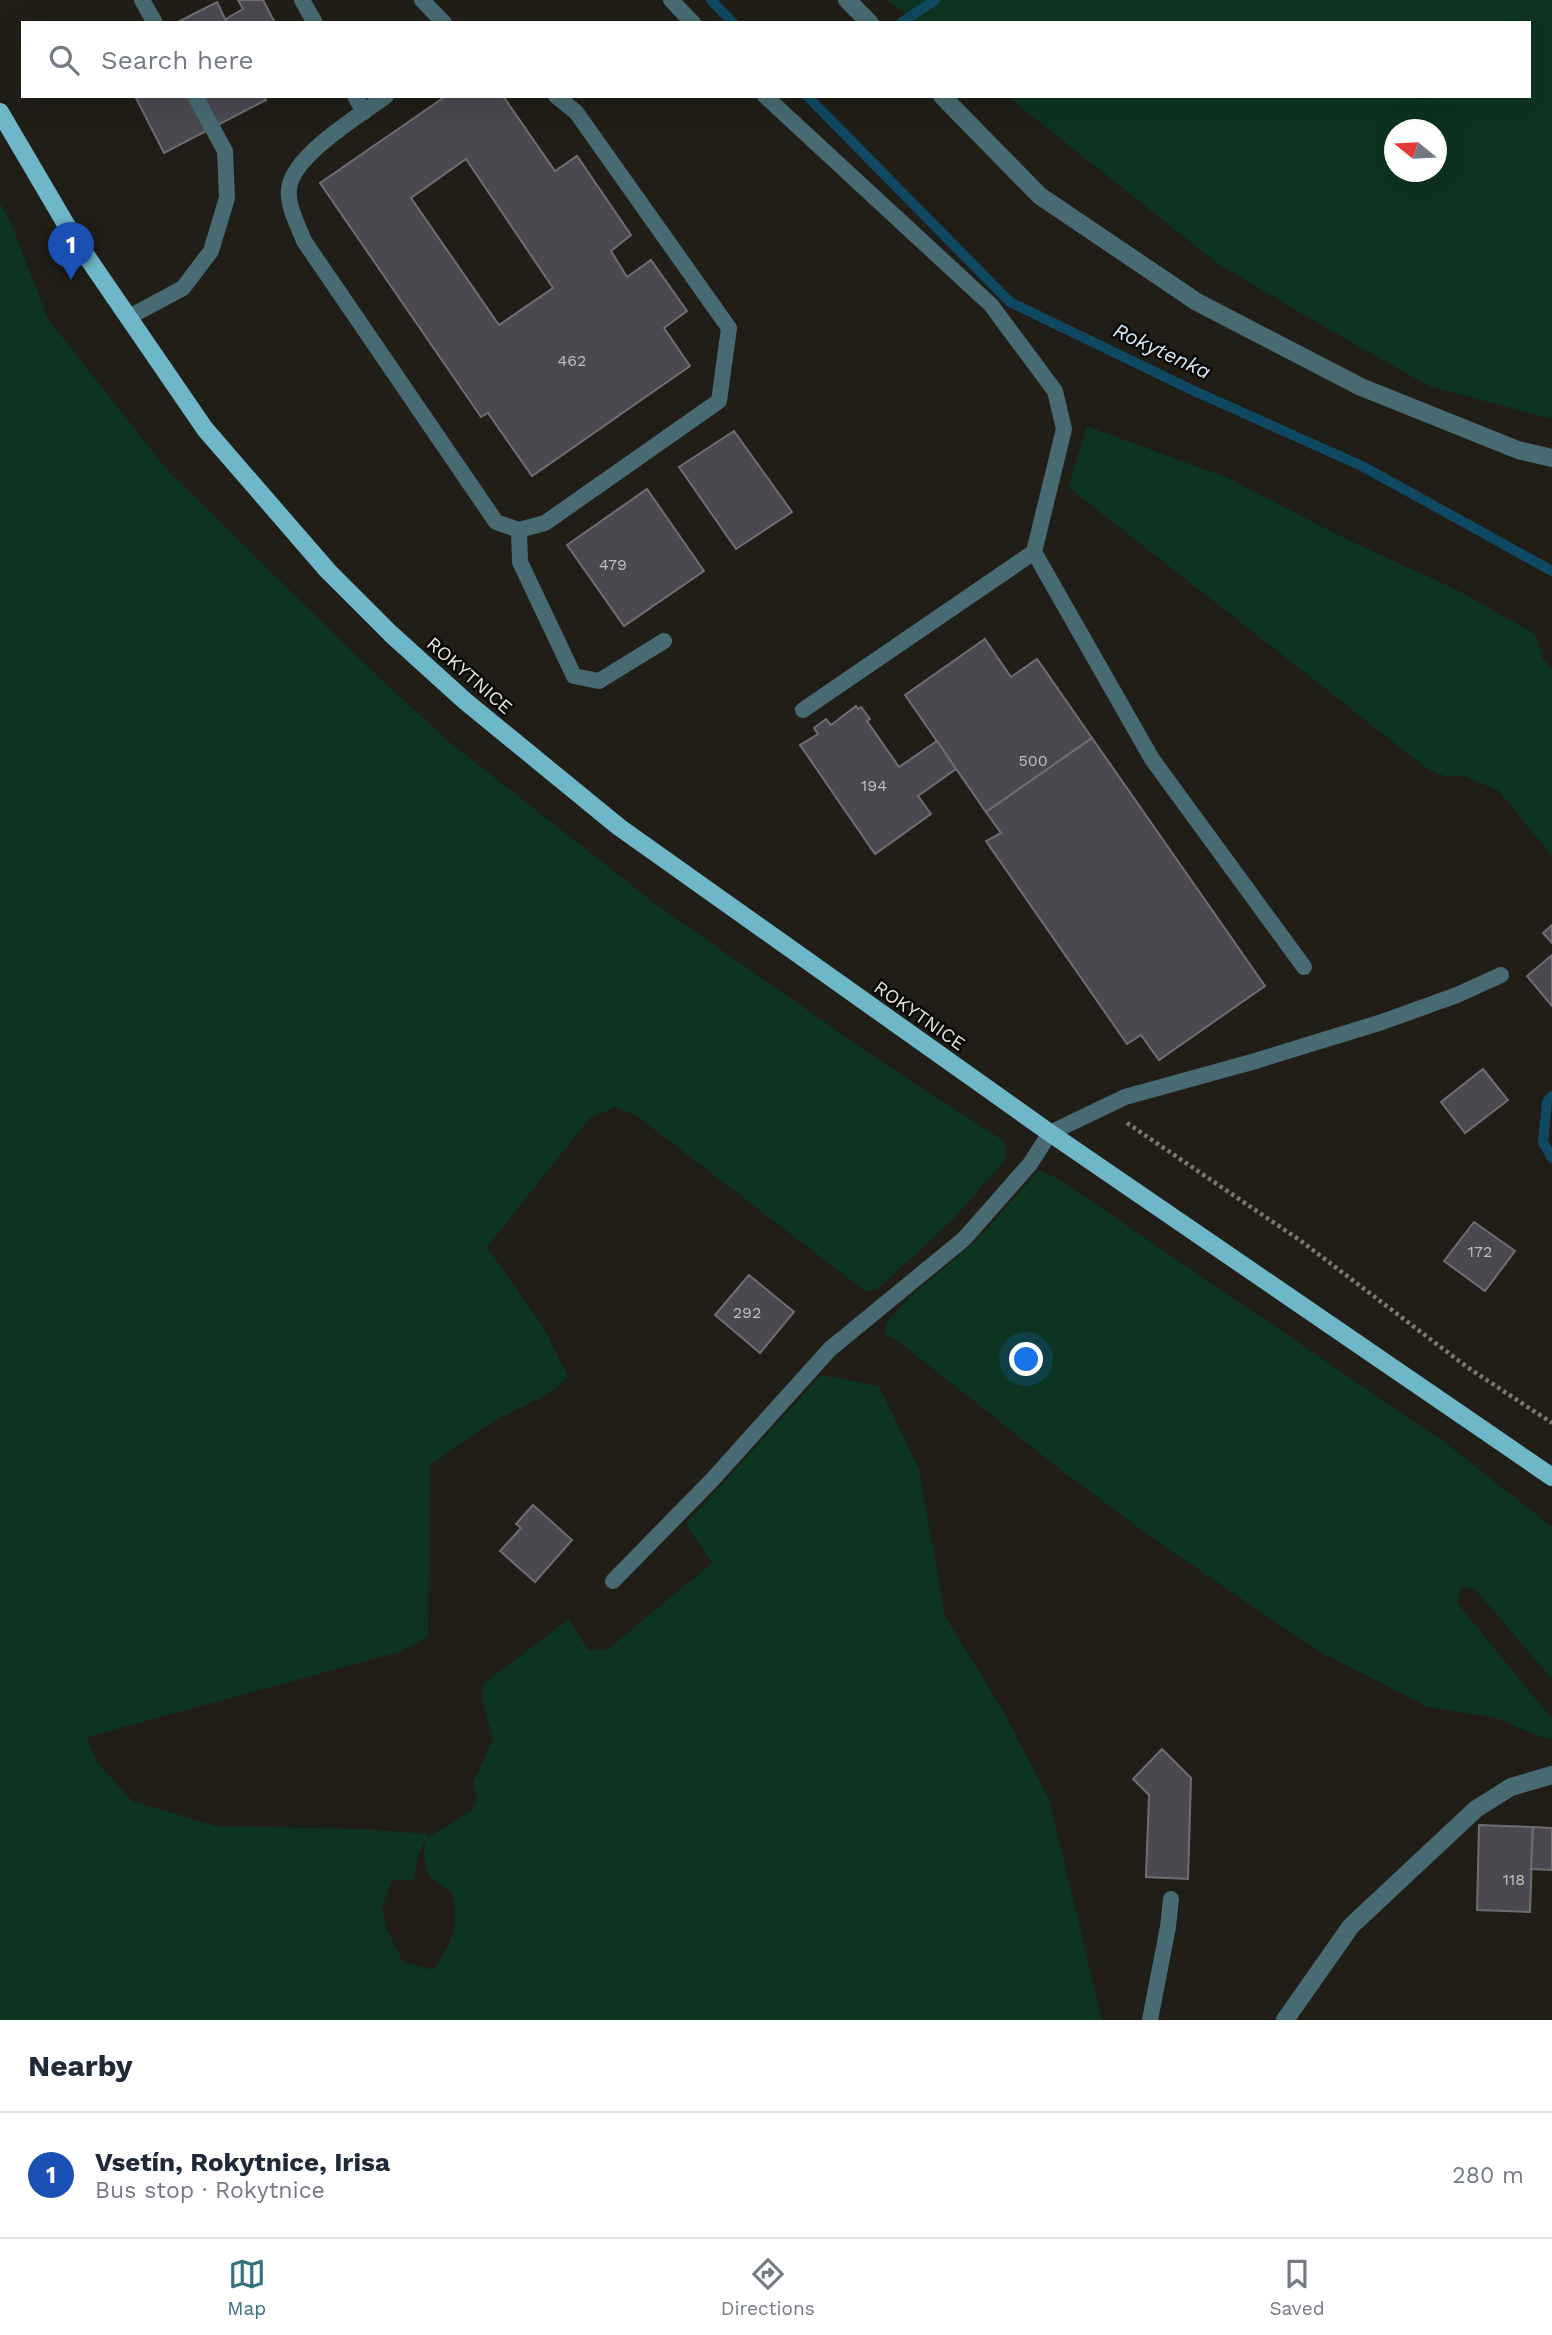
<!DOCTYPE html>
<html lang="en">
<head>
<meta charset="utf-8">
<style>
	body { margin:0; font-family:"Work Sans",sans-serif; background:#f2f2f3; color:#1f2937 }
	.compass { position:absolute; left:1384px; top:119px; width:63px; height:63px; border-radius:50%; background:#fff; box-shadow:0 7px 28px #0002; rotate:288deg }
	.you { position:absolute; left:1027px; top:1360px; width:24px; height:24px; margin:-18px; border:5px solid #fff; border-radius:50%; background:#1a73e8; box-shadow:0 0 0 10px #1a73e833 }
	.badge { display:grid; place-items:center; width:46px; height:46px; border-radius:50%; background:#36727f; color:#fff; font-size:23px; font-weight:700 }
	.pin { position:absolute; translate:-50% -58px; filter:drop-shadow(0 2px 4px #0008) }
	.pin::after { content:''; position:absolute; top:37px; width:24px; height:21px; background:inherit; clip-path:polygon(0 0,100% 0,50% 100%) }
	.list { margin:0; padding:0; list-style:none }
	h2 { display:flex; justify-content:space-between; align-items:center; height:91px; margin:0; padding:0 28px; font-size:30px }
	h2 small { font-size:23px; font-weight:400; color:#747a83 }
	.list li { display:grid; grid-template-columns:46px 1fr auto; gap:21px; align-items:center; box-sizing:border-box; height:126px; padding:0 28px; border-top:2px solid #e0e1e3 }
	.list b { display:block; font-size:26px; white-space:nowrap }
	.list p { margin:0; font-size:23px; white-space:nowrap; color:#747a83 }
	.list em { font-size:23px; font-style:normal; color:#747a83 }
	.icon { flex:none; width:38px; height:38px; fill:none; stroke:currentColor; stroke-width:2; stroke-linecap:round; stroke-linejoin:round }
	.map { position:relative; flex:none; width:1552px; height:2020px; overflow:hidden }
	.search { position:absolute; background:#fff; box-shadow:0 7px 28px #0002; left:21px; right:21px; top:21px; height:77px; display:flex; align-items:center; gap:18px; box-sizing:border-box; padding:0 24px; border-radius:0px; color:#747a83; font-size:26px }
	.sheet { height:217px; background:#fff }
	nav { display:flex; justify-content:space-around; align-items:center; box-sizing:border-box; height:98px; border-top:2px solid #e0e1e3; background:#fff; font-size:19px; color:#747a83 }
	nav a { display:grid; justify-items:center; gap:4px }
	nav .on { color:#36727f }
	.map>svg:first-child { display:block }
	.green { fill:#0c3420; fill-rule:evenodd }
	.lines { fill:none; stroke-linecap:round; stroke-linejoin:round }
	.stream { stroke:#0f4863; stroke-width:10 }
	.building { fill:#4b4850; stroke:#6f6c75; stroke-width:2; fill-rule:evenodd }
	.path { stroke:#797871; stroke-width:4.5; stroke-dasharray:3.5 3.5; stroke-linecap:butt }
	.lane { stroke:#486a72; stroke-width:16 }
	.street { stroke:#486a72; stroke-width:18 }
	.primary { stroke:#6eb7c9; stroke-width:18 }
	.labels { text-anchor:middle; stroke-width:5; stroke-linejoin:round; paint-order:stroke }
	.number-label { font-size:16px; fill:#bfbebc }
	.street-label { font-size:19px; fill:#e6e6e0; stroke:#090806 }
	.water-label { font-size:21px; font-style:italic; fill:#d6e8f3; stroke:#090806 }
</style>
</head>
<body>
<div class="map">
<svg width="1552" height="2020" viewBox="0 0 1552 2020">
	<rect width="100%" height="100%" fill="#201e17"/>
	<!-- green -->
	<g class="green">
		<path d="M888,0H1552V419L1429,386L1316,322L1217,263L1007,96H1529V23H916ZM1394,130H1436V172H1394Z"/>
		<path d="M0,203L12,226L48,319L168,471L371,670L448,741L662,909L888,1066L1004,1141L1006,1159L953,1219L878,1289L865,1291L634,1114L615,1107L590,1118L487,1247L543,1327L568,1377C550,1395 530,1403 508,1414C481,1428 455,1448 430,1465L428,1637L399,1652L87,1737L97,1762L132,1801L216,1826L364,1829L428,1834L427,1838L473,1810L477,1800L473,1784L493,1738L483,1704V1684L569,1619L588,1650H607L712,1563L686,1524L821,1375L879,1386L919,1469L945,1616L1002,1709L1049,1799L1102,2020H0ZM425,1841L424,1858L430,1878L452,1892C458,1929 455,1939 433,1970L403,1962L387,1929L382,1907L392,1880H414L417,1859Z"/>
		<path d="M1087,426L1228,478L1342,537L1457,590L1535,634L1543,659L1552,669V856L1499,791L1464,776H1445L1429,770L1068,487Z"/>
		<path d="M1039,1170L1057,1178L1447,1444L1552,1527V1679L1475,1589L1461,1586L1457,1603L1552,1719V1737L1546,1739L1493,1717L1428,1707L1322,1653L1162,1545L1061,1470L898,1341L885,1335L886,1323L909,1298L978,1239Z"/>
	</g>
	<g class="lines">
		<!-- stream -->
		<g class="stream">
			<path d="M711,0L733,23"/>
			<path d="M901,23L935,0"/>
			<path d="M807,96L1010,302L1192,390L1362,466L1552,571"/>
			<path d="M1552,1096L1547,1102L1543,1142L1552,1158"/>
		</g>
	</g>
	<!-- building -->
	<g class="building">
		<path d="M238,0H263L275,23H227L226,19L243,9Z"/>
		<path d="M217,2L227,23H176Z"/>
		<path d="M135,96H264L266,100L164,153Z"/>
		<path d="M446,96H503L555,171L577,156L631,235L611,251L627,277L651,260L687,311L664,328L690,366L532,476L488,413L481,417L320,183ZM466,159L553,288L499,325L411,198Z"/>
		<path d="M734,431L792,512L736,549L679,467Z"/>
		<path d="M647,489L704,571L624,626L567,545Z"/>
		<path d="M985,639L1011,677L1037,659L1092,738L986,812L905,695Z"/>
		<path d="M856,706L858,709L861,707L870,719L867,721L899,767L937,741L956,769L918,796L931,814L875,854L800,745L818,734L814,728L826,719L831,725Z"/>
		<path d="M1092,738L1265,986L1159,1060L1141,1035L1127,1044L986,841L1001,833L986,812Z"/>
		<path d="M1552,925V943L1543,933Z"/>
		<path d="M1552,955V1006L1527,976Z"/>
		<path d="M1483,1069L1508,1100L1465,1133L1441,1102Z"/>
		<path d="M1474,1222L1515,1251L1485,1291L1444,1261Z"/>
		<path d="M749,1275L794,1312L760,1353L715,1315Z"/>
		<path d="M533,1505L572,1540L535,1582L500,1551L521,1528L516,1524Z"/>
		<path d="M1162,1749L1191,1778L1188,1879L1146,1877L1149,1795L1133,1779Z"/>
		<path d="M1479,1825L1533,1827L1530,1912L1477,1910Z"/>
		<path d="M1533,1827L1552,1828V1870L1531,1869Z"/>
	</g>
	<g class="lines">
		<!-- path -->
		<path class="path" d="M1127,1123L1301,1241L1467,1367L1552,1423"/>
		<!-- lane -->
		<g class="lane">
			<path d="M142,0L155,23"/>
			<path d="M302,0L315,23"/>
			<path d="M422,0L444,23"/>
			<path d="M671,0L693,23"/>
			<path d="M355,96L364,112"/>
			<path d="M386,96C360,115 292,156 289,189C287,206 298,225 304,241L496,522L519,530L545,523L719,401L729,328L576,112L556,96"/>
			<path d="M765,96L991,305L1055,391L1064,429L1034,552L803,710"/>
			<path d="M129,317L183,288L211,251L227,198L225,151L195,96"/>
			<path d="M519,530L520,562L574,676L599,681L664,641"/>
			<path d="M1034,552L1152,759L1304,967"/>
			<path d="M613,1581L712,1480L830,1349L964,1239L1030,1164L1050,1133L1125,1097L1252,1062L1382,1022L1457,995L1501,975"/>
			<path d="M1150,2020L1168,1927L1171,1899"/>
		</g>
		<!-- street -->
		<g class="street">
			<path d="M847,0L870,23"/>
			<path d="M942,96L1040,196L1197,302L1361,387L1518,450L1552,458"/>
			<path d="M1285,2020L1351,1926L1476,1809L1511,1787L1552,1775"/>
		</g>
		<!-- primary -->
		<path class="primary" d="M0,112L74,238L205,429L328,571L391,634L465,701L619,827L1050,1133L1552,1477"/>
	</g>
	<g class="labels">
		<!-- number labels -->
		<g class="number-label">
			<text x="572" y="366">462</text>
			<text x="613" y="570">479</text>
			<text x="1033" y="766">500</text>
			<text x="874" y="791">194</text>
			<text x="1480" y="1257">172</text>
			<text x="747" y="1318">292</text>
			<text x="1514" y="1885">118</text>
		</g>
		<!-- street labels -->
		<g class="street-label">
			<text transform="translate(470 675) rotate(41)" y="7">ROKYTNICE</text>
			<text transform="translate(920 1015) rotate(35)" y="7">ROKYTNICE</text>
		</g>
		<!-- water labels -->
		<g class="water-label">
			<text transform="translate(1162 351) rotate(25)" y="7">Rokytenka</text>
		</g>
	</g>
</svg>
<svg class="compass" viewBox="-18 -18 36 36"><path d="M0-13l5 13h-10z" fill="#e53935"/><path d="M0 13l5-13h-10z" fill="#747a83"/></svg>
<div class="you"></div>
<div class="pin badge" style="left:71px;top:280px;background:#1a4fb4">1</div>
<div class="search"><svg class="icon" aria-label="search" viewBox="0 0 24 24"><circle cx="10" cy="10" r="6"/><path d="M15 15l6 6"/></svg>Search here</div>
</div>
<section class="sheet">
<h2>Nearby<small></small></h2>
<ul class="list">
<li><span class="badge" style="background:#1a4fb4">1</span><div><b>Vsetín, Rokytnice, Irisa</b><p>Bus stop · Rokytnice</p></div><em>280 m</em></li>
</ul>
</section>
<nav>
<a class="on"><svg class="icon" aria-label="map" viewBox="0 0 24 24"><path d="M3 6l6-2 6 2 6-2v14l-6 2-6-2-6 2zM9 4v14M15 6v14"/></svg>Map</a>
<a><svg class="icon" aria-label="directions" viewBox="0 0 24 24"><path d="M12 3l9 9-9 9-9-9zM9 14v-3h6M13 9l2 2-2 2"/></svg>Directions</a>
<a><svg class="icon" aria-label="saved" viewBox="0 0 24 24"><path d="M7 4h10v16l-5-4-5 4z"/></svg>Saved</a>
</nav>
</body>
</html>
